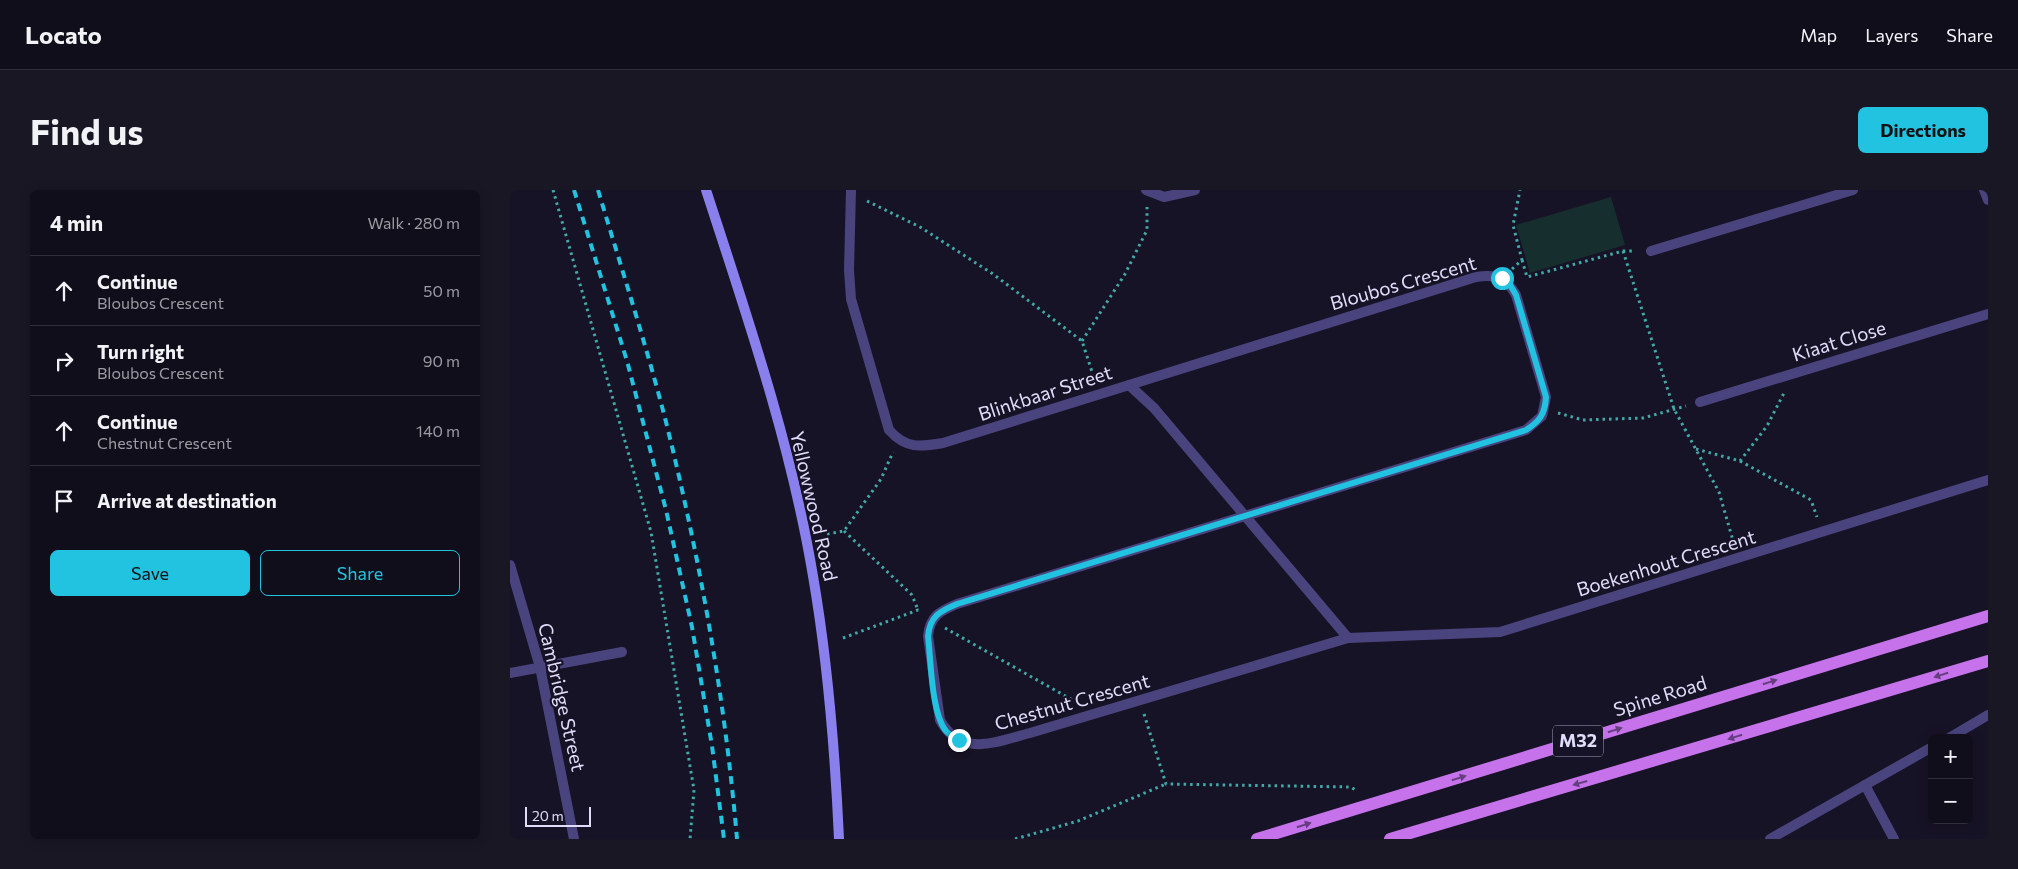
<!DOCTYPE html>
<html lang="en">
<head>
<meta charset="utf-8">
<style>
	body { margin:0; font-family:Commissioner,sans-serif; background:#1a1725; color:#f1f3f6 }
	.controls { position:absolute; right:15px; bottom:15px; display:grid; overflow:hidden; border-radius:8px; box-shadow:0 2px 12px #0003 }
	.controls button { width:45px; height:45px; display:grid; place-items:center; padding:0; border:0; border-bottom:1px solid #302e3b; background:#110e1c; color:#f1f3f6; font:25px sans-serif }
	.scale { position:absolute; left:15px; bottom:12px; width:66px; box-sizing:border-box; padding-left:5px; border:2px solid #e1dcfa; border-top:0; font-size:14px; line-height:18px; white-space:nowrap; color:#e1dcfa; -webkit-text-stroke:4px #171326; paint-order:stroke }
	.stop { position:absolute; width:15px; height:15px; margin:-11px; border:4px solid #22c3e0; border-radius:50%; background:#fff }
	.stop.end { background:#22c3e0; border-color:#fff; box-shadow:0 1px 5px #0008 }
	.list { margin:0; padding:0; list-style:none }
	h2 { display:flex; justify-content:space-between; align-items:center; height:65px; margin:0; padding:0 20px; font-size:21px }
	h2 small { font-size:16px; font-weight:400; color:#9c9ca3 }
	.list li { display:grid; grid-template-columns:32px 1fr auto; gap:15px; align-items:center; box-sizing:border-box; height:70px; padding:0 20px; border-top:1px solid #302e3b }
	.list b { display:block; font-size:19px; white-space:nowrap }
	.list p { margin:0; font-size:16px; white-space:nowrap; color:#9c9ca3 }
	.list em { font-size:16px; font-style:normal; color:#9c9ca3 }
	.actions { display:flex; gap:10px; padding:15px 20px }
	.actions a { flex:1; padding:11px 0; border:1px solid #22c3e0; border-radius:8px; text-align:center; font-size:18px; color:#22c3e0 }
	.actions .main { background:#22c3e0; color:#111 }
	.icon { flex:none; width:28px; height:28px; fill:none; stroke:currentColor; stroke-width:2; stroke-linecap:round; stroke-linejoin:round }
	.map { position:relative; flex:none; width:1478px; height:649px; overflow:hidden; border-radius:8px }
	header { display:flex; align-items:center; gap:30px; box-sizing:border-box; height:70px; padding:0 25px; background:#110e1c; border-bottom:1px solid #302e3b }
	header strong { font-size:24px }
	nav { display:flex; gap:28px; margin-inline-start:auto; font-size:18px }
	.intro { display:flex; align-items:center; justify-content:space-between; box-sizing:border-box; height:120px; padding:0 30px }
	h1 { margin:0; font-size:35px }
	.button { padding:12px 22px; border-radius:8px; background:#22c3e0; color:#111; font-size:18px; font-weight:700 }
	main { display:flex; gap:30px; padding:0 30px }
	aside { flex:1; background:#110e1c; border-radius:8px; box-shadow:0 2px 12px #0003 }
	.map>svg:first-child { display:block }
	.green { fill:#172e2f }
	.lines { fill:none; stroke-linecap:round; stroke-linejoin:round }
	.path { stroke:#41aaa9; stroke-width:3; stroke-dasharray:2.5 4; stroke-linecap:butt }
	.street { stroke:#4a447e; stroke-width:10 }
	.secondary { stroke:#8980ed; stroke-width:10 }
	.primary { stroke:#c572eb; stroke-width:12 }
	.rail { stroke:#22c3e0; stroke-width:4; stroke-dasharray:8 6; stroke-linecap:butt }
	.oneway { fill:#653e7f }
	.route { stroke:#22c3e0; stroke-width:6 }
	.labels { text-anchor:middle; stroke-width:4.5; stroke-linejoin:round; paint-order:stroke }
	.shield { fill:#171326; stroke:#a4a0ba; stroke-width:1 }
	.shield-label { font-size:18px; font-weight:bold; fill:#e1dcfa }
	.street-label { font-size:19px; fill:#e1dcfa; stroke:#171326 }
</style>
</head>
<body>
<header>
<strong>Locato</strong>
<nav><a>Map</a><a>Layers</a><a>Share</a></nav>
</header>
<div class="intro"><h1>Find us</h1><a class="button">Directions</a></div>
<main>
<aside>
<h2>4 min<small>Walk · 280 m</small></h2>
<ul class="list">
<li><svg class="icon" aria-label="ahead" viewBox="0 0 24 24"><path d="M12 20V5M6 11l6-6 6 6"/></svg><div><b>Continue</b><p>Bloubos Crescent</p></div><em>50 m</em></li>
<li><svg class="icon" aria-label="right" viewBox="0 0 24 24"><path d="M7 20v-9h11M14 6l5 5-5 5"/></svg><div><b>Turn right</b><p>Bloubos Crescent</p></div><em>90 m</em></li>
<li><svg class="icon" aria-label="ahead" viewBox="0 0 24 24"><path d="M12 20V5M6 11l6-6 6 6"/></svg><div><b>Continue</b><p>Chestnut Crescent</p></div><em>140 m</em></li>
<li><svg class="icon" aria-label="arrive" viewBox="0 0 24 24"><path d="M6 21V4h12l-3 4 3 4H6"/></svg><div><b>Arrive at destination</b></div></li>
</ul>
<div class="actions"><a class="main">Save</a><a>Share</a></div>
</aside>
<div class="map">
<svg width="1478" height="649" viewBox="0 0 1478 649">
	<rect width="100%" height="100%" fill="#171326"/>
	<!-- green -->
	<path class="green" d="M1101,7L1115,55L1020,83L1006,35Z"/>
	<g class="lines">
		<!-- path -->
		<g class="path">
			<path d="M43,0L141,342L184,600L180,649"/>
			<path d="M357,11L410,37L483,84L572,151L585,191"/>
			<path d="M1113,61L1164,219L1209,302L1224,354"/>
			<path d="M1012,70L1017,87L1113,61H1125"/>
			<path d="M1002,79L1012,70L1003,35L1010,0"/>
			<path d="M572,151L615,84L637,40V17"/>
			<path d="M1048,223L1073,230L1133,228L1176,216"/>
			<path d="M1186,259L1230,271L1257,236L1274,203"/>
			<path d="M1230,271L1301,310L1307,327"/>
			<path d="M334,341L402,405L408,420"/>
			<path d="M317,344L334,341L371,289L383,262"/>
			<path d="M435,438L566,512"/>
			<path d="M333,448L408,420L412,421"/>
			<path d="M634,524L656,594L841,597L847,601"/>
			<path d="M505,649L568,631L656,594"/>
		</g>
		<!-- street -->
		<g class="street">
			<path d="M341,0L339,80L341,109L379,240C396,259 410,257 433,253L966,87C986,84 996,87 1006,105L1036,207L1032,226L1016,240L447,414C430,421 420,426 418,446L430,530C451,568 486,552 520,543L838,448L990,442L1478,290"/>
			<path d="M636,0L654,7L685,0"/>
			<path d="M1474,0L1478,10"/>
			<path d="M1141,61L1343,0"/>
			<path d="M619,195L644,218L838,448"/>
			<path d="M1190,212L1478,124"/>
			<path d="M0,375L30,477L64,649"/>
			<path d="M0,483L112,462"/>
			<path d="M1439,548L1478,525"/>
			<path d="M1355,595L1384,649"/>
			<path d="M1260,649L1422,557"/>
		</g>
		<!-- secondary -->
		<path class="secondary" d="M196,0C237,126 281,254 303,386C318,473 325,561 329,649"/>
		<!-- primary -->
		<g class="primary">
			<path d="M747,649L1478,426"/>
			<path d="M880,649L1478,471"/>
		</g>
		<!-- rail -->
		<g class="rail">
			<path d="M64,0L117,171L156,320L182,437L202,556L214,649"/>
			<path d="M88,0C111,77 136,154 156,232C190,369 215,509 227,649"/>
		</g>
	</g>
	<!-- one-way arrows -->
	<defs><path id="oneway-solid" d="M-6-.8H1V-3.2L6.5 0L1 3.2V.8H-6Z" transform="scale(1.25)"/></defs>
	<g class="oneway">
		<use href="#oneway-solid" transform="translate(1431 485) rotate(163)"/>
		<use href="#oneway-solid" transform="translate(1260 492) rotate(-17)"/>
		<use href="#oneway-solid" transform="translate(1105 540) rotate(-17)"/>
		<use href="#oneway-solid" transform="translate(1225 547) rotate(163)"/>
		<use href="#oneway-solid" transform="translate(949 588) rotate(-17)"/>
		<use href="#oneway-solid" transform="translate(1070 593) rotate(164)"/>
		<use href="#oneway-solid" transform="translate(794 635) rotate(-17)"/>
	</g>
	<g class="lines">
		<!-- route -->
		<path class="route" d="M449,550C445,547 439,545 436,541C421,522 421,470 418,446C420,426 430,421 447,414L1016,240C1030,231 1035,224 1036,207L1006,105L999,93L992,88"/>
	</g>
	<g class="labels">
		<!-- shield labels -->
		<rect class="shield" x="1043" y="535.5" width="50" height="31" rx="4"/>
		<g class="shield-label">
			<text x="1068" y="557">M32</text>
		</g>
		<!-- street labels -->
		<g class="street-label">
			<text transform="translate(893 93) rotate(-16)" y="7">Bloubos Crescent</text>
			<text transform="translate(1329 151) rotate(-17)" y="7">Kiaat Close</text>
			<text transform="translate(535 203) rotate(-18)" y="7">Blinkbaar Street</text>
			<text transform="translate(304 316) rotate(77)" y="7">Yellowwood Road</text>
			<text transform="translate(1156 373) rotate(-17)" y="7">Boekenhout Crescent</text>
			<text transform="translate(1150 506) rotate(-17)" y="7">Spine Road</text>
			<text transform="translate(52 507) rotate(77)" y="7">Cambridge Street</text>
			<text transform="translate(562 512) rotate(-16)" y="7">Chestnut Crescent</text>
		</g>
	</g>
</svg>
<div class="controls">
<button>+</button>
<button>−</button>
</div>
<div class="scale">20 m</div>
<div class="stop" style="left:992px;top:88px"></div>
<div class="stop end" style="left:449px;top:550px"></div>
</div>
</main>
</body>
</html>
